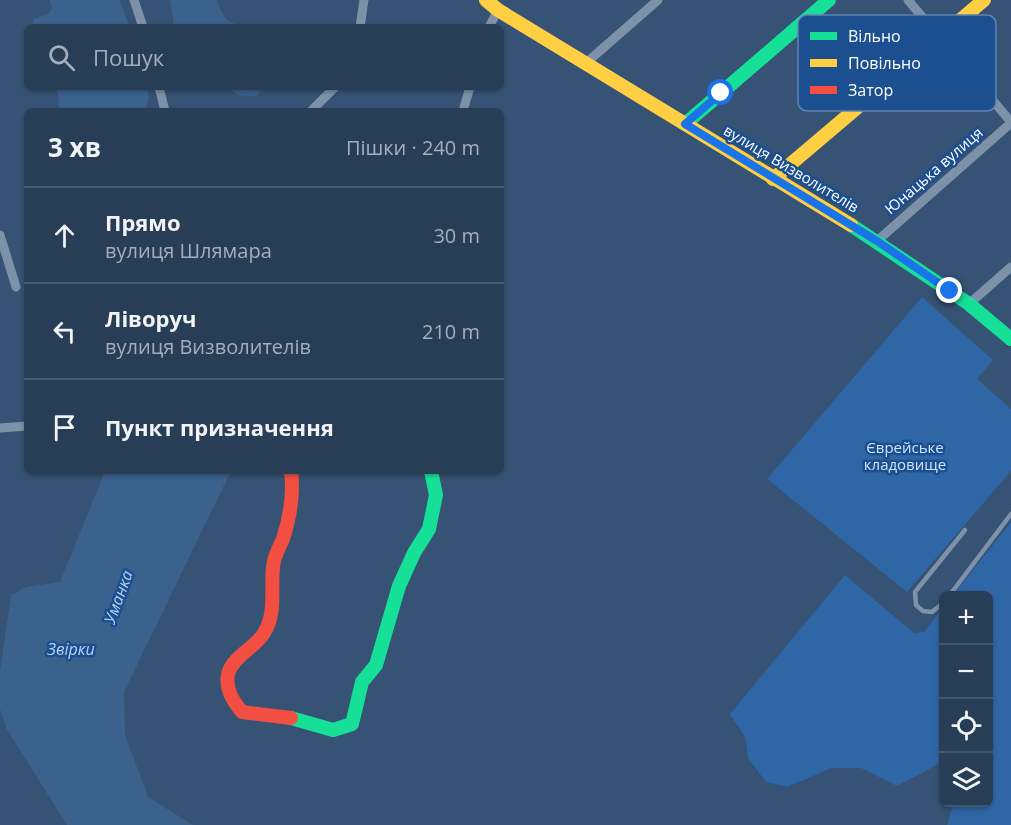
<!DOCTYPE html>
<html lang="uk">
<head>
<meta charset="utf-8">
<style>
	body { margin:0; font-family:"Open Sans",sans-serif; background:#30455d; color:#f1f3f6 }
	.controls { position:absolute; right:18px; bottom:18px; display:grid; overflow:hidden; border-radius:9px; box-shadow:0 2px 4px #0004 }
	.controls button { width:54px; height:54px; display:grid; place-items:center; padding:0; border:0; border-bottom:2px solid #44576d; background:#283e57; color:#f1f3f6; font:30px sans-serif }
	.stop { position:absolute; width:18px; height:18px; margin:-14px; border:4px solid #1a73e8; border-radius:50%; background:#fff }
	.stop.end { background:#1a73e8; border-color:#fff; box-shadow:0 2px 6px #0008 }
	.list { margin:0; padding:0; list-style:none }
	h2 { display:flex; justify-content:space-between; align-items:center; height:78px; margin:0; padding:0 24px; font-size:26px }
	h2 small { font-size:20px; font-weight:400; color:#a5aeba }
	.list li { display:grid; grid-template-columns:39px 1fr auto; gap:18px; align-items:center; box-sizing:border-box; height:96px; padding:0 24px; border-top:2px solid #44576d }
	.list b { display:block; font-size:22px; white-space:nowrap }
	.list p { margin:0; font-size:20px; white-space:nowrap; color:#a5aeba }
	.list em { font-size:20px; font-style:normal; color:#a5aeba }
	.icon { flex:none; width:33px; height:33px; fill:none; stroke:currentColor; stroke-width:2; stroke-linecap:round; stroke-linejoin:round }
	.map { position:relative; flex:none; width:1011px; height:825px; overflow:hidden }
	.search { position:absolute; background:#283e57; box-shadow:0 2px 4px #0004; left:24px; top:24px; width:480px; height:66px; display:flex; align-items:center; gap:15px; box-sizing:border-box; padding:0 21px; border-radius:9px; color:#a5aeba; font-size:22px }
	.panel { position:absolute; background:#283e57; box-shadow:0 2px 4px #0004; left:24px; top:108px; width:480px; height:366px; border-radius:9px }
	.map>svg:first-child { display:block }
	.green { fill:#2f66a5 }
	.water { fill:#3b618d }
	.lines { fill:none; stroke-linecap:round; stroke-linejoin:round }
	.lane { stroke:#7d92a8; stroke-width:4.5 }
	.street { stroke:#7d92a8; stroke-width:9 }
	.fast { stroke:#16e098; stroke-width:14 }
	.slow { stroke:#ffcf43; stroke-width:14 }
	.jam { stroke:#f24e42; stroke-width:14 }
	.route { stroke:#1a73e8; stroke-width:8 }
	.labels { text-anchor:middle; stroke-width:5; stroke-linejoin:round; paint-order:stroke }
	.street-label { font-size:15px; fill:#fff; stroke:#1b4f8f }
	.park-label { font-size:15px; fill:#cfe3fa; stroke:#1b4f8f }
	.water-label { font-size:16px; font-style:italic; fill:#b5d3f5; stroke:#1b4f8f }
	.key { fill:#1b4f8f; stroke:#5f84b1; stroke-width:1.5 }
	.key-label { font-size:16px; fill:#fff }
</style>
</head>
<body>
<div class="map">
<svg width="1011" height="825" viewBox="0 0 1011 825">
	<rect width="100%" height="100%" fill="#365274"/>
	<!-- green -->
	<g class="green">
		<path d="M922,297L993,360L977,379L1011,409V471L907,592L767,479Z"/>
		<path d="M1011,522V825H947L954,803L988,802V596L953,595Z"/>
		<path d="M845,575L914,633L924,632L943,608V758L937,765L897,786L861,768H832L787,787L766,782L748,758L745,737L730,714Z"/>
	</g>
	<!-- water -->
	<g class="water">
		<path d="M50,0H119L130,27H31L34,19L48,14L52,8Z"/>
		<path d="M170,0H217C225,21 227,23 249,27H174Z"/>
		<path d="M55,87H147L149,98L146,108L137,111H59L58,93Z"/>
		<path d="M229,87H262L258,95C246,99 237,96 229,87Z"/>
		<path d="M105,471H231L124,692L125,735L148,797L193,825H67L6,728L0,709V671L11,595L26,587L60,582Z"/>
	</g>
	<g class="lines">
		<!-- lane -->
		<g class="lane">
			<path d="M949,596L1011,514"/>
			<path d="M944,602L932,612L923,611L916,605L915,592L965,530"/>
		</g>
		<!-- street -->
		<g class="street">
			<path d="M134,0L143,27"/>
			<path d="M908,0L1011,122"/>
			<path d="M360,27L364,0"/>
			<path d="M489,27L498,10"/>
			<path d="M586,63L658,0"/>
			<path d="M159,87L165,111"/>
			<path d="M311,111L335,87"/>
			<path d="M463,111L470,87"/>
			<path d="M0,235L16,287"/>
			<path d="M877,241L1011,123"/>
			<path d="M969,304L1011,267"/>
			<path d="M0,428L27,426"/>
		</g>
		<!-- fast -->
		<g class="fast">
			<path d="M685,124L829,0"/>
			<path d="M851,225L969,304L1011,339"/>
			<path d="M291,718L333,730L352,724L362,682L376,665L399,586L414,553L429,529L436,495L431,471"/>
		</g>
		<!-- slow -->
		<g class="slow">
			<path d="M486,0L498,10L851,225"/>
			<path d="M773,179L984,0"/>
		</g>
		<!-- jam -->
		<path class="jam" d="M291,471C294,494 290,517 283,539C280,546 276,553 274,561C269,584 278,611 264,633C255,648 233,656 228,674C225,689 233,701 242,712L291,718"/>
	</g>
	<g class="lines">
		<!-- route -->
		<path class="route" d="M721,93L685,124L877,241L950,291"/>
	</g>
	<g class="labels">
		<!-- street labels -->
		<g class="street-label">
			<text transform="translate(791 169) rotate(31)" y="5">вулиця Визволителів</text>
			<text transform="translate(934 171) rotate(-41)" y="5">Юнацька вулиця</text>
		</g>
		<!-- park labels -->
		<g class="park-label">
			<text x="905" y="453">Єврейське<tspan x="905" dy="17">кладовище</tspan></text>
		</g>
		<!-- water labels -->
		<g class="water-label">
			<text transform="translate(118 597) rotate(-70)" y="6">Уманка</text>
			<text x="71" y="655">Звірки</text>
		</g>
	</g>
	<!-- legend -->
	<rect x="798" y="15" width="198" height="96" rx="9" class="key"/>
	<rect x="810" y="32" width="27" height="8" fill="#16e098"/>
	<rect x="810" y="59" width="27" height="8" fill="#ffcf43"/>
	<rect x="810" y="86" width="27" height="8" fill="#f24e42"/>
	<g class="key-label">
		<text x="848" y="42">Вільно</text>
		<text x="848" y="69">Повільно</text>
		<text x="848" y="96">Затор</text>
	</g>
</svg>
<div class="controls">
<button>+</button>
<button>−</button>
<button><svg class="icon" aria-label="locate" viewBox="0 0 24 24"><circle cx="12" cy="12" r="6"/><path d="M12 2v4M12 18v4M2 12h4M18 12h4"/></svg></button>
<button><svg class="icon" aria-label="layers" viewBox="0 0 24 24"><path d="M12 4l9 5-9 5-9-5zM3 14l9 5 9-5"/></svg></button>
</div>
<div class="stop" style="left:721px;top:93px"></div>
<div class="stop end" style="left:950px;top:291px"></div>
<div class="search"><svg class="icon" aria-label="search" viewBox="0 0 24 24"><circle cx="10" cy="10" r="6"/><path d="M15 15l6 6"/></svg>Пошук</div>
<section class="panel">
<h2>3 хв<small>Пішки · 240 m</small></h2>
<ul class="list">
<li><svg class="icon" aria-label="ahead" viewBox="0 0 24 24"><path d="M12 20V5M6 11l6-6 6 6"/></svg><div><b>Прямо</b><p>вулиця Шлямара</p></div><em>30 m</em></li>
<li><svg class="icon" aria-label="left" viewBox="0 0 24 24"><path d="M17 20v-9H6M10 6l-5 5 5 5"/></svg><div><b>Ліворуч</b><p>вулиця Визволителів</p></div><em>210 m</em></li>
<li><svg class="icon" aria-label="arrive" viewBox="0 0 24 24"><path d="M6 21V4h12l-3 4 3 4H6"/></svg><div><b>Пункт призначення</b></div></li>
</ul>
</section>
</div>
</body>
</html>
